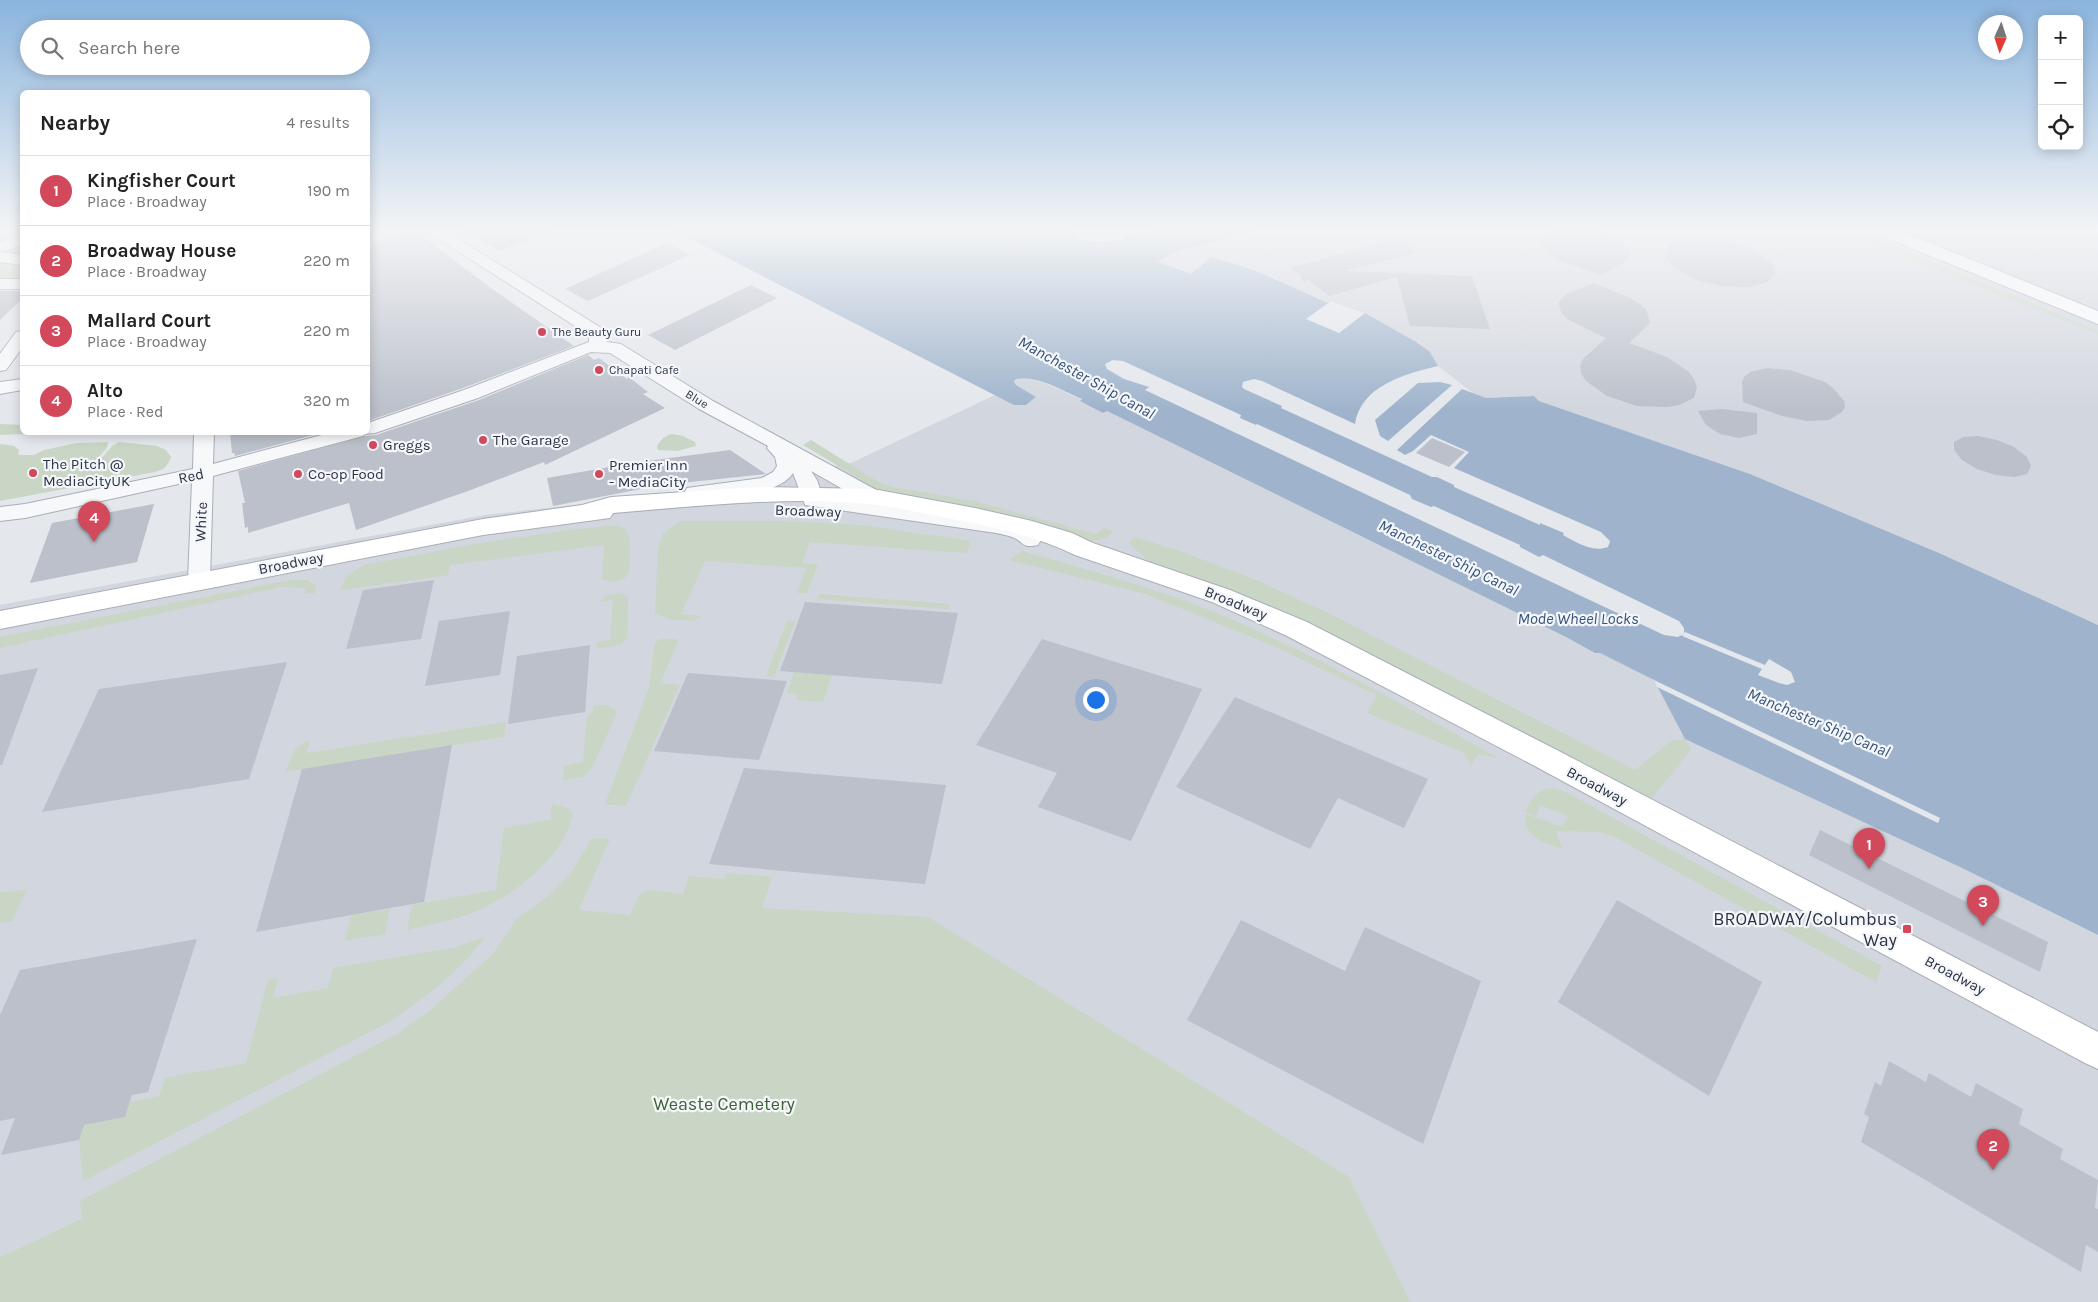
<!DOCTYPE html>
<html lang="en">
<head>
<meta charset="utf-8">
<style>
  body { margin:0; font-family:Karla,sans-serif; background:#f6f6f6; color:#222 }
  .controls { position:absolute; right:15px; top:15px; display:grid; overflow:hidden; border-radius:8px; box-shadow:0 2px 12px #0003 }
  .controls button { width:45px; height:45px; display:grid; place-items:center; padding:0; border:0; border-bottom:1px solid #e0e0e0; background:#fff; color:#222; font:25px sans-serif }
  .compass { position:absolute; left:1978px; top:15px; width:45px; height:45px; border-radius:50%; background:#fff; box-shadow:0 2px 12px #0003; rotate:183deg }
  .you { position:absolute; left:1095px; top:699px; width:18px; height:18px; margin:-12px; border:4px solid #fff; border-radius:50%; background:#1a73e8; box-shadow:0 0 0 8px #1a73e833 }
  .badge { display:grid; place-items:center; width:32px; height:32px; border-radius:50%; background:#d1495b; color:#fff; font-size:16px; font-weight:700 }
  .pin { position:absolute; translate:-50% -41px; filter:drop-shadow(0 1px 2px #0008) }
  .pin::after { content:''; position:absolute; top:26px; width:18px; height:15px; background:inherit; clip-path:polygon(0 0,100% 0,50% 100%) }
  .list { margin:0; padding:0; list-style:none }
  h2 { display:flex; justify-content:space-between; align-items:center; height:65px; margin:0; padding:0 20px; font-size:21px }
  h2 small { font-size:16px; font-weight:400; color:#767676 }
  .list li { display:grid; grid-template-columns:32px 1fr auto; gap:15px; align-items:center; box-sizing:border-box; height:70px; padding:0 20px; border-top:1px solid #e0e0e0 }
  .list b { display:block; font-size:19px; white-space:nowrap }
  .list p { margin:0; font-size:16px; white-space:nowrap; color:#767676 }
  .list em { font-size:16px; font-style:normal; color:#767676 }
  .icon { flex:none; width:28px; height:28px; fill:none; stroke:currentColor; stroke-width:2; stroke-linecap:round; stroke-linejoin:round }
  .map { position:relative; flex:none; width:2098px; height:1302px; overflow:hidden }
  .search { position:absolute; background:#fff; box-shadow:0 2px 12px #0003; left:20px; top:20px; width:350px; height:55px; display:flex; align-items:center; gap:12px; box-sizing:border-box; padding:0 18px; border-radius:28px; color:#767676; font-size:19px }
  .panel { position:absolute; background:#fff; box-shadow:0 2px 12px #0003; left:20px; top:90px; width:350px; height:345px; border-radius:8px }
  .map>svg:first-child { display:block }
  .built { fill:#d2d6de }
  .green { fill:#c9d6c5 }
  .water { fill:#9fb4cc; fill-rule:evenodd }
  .pier { fill:#e4e7ec }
  .building { fill:#bbc0ca }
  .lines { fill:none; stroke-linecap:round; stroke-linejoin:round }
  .street-casing { stroke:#a9aeb7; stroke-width:2 }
  .secondary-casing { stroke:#a9aeb7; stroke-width:2 }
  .street { fill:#f7f8fa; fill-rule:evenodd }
  .secondary { fill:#fff; fill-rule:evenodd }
  .tram { stroke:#7d8696; stroke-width:1 }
  .poi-dot { fill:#d1495b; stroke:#f4f6f9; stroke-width:2 }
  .labels { text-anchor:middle; stroke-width:4.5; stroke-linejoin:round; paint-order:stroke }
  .far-poi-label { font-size:12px; fill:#2b3445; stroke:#f4f6f9; text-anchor:start }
  .far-street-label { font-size:12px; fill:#2b3445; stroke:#f4f6f9 }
  .poi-label { font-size:15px; fill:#2b3445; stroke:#f4f6f9; text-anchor:start }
  .street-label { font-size:15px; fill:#2b3445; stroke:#f4f6f9 }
  .water-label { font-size:16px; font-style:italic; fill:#34527a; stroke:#f4f6f9 }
  .near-poi-label { font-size:18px; fill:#2b3445; stroke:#f4f6f9; text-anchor:end }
  .near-park-label { font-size:18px; fill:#3f6138; stroke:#f4f6f9 }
</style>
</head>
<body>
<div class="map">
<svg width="2098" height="1302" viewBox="0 0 2098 1302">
  <rect width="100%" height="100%" fill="#e4e7ec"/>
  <g class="built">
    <path d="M1264 228H2098V625L1939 553 1750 474 1539 401 1534 396 1486 398 1473 393 1438 366 1429 352 1365 313 1328 303 1256 271 1241 268 1191 274 1158 262 1172 253Z"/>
    <path d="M1020 378H1029L1049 385 1082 400 1103 413 1107 411 1567 637 1595 653H1600L1645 675 1960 867 2098 935V1302H1411L1349 1177 83 1218 0 1257V605L485 515 678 493 851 463 995 395 1014 405H1026L1036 397 1016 385 1014 382Z"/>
  </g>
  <g class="green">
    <path d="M1833 228H1850L2098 331V334Z"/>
    <path d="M22 231V279L0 280V233Z"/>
    <path d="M0 424 22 425V432L46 433 0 435Z"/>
    <path d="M672 434 683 436 695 442 696 446 677 451 658 450 657 446C660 441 665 435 672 434Z"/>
    <path d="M811 440 880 483 893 487 974 501 1096 534 1104 528 1114 531 1106 538 1093 541 1012 518 876 492 855 483 860 479 803 445Z"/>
    <path d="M108 442 107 448 92 464 96 465 112 446 119 442 157 446 166 450 171 457C167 467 165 469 155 472L0 501V444L14 446 19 450 18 455H34L44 450 77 443Z"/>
    <path d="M679 521H782L861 525 971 541 967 553 810 542 802 563 818 564 807 593H797L806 568 705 561 681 614 700 616 693 621 670 619 655 614 658 551 662 535Z"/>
    <path d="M606 526C611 526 617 525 622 527 634 532 629 561 629 573 623 583 612 583 602 579L604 545 450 565 448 575 341 590 345 577 364 565 481 543 554 532Z"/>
    <path d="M1134 537 1180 551 1256 580 1328 613 1635 770 1671 741 1685 739 1691 749 1651 800 1305 623 1222 587 1147 560 1129 543Z"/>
    <path d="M1022 551C1085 569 1148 586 1209 610 1310 651 1404 706 1499 758L1478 754 1471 765 1463 752 1367 713 1377 695 1271 645 1146 594 1009 560Z"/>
    <path d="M290 580H308L316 586 315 593 305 594V588L282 587 0 648V637Z"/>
    <path d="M622 593 628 597 627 638 620 645 597 649V642L610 640 613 600 600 602 605 596Z"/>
    <path d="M819 594 950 604 949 609 817 599Z"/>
    <path d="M787 621H795L774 677 766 676Z"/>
    <path d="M660 639H677L678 642 660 683 680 685 626 806 605 804 649 688 655 643Z"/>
    <path d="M794 672 832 675 823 702 796 700 798 694 787 693Z"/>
    <path d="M606 705 615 709 616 715 592 768 584 777 563 780 564 766 583 762 587 717 593 711V706Z"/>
    <path d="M506 722 504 737 286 772C291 755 294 746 310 740L307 753Z"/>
    <path d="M1551 788 1566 792 1882 966 1876 982 1615 837 1599 832 1556 831 1562 848C1545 844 1522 836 1526 814L1562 827 1568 816 1540 805 1536 816 1526 812C1530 799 1537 790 1551 788Z"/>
    <path d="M552 804 568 808 573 813C565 856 518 892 481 909 458 920 432 924 407 930L412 905 496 890 504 828 550 820Z"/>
    <path d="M592 838 610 839 579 910 630 915 639 895 647 890 683 894 689 876 724 879 727 873 772 877 762 908 928 917 1349 1177 1411 1302H0V1257L83 1218 80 1201 397 1034 429 1011 493 954 517 918 546 898 571 873Z"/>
    <path d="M27 889 12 921 0 923V893Z"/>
    <path d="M390 909 385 934 345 941 351 915Z"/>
    <path d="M485 937C460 972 423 999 387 1023L83 1181 79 1140 84 1125 125 1117 130 1102 159 1096 165 1078 246 1063 268 980 278 978 273 998 328 988 333 968 456 947Z"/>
  </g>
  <g class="water">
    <path d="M669 228H1078L1075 231 1077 237C1092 245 1109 241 1125 239V236L1144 231 1148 233 1160 228H1264L1172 253 1158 262 1191 274 1211 257 1256 271 1328 303 1331 301 1365 313 1416 342 1430 352 1438 366C1407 373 1360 386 1355 424L1262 381 1254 379 1243 382 1242 387 1244 389 1282 406 1281 408 1432 477H1437L1454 485V487L1540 525V523L1564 533 1563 535C1576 542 1592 553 1608 547L1610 541 1601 532 1454 468 1469 452 1431 435 1413 451 1405 455 1397 450 1462 389 1486 398 1534 396 1539 401 1750 474 1939 553 2098 625V935L1960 867 1685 739 1654 680 1600 653H1595L1566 637 1107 411 1103 413 1080 401 1082 399C1065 392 1032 372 1015 380L1014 382 1016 385 1036 397 1026 405H1014ZM1113 360 1123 361 1241 415 1240 418 1256 425 1257 424 1410 495 1412 499 1431 507 1434 506 1520 545V547L1539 557 1543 555 1679 621 1684 628V634L1678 637 1664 635 1145 390 1149 387 1124 379 1107 369 1105 364Z"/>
    <path d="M1440 382 1452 385 1388 441 1380 436 1375 420 1418 383Z"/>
  </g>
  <g class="pier">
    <path d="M1331 301 1365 313 1339 333 1306 319Z"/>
    <path d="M1685 632 1765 665 1769 659 1791 672 1795 682 1787 685 1779 683 1758 675 1762 669 1682 636Z"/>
    <path d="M1654 680 1940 818 1938 823 1657 687Z"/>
  </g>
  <g class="building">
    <path d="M458 228H556V229L500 251Z"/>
    <path d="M1580 228 1601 232 1619 240 1628 249 1630 256 1625 262 1601 275 1561 261 1552 257 1542 247 1539 240 1551 231Z"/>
    <path d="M415 231 491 288 574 346 463 388 368 421V247Z"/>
    <path d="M1398 238 1419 252 1344 271 1396 273 1397 277 1329 296 1308 280 1303 282 1301 276 1290 268Z"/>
    <path d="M1688 238H1710L1747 247 1757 252 1772 263 1775 274 1766 283 1747 287 1721 286 1696 280 1676 269 1665 258 1664 252 1671 243Z"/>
    <path d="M667 243 690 255 588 301 565 289Z"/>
    <path d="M1396 273 1472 276 1490 329 1410 326Z"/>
    <path d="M1594 283 1632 299 1646 309 1650 323 1629 343 1667 357 1688 371 1694 379 1697 387 1694 398 1679 405 1667 407 1637 406 1607 396 1586 381 1581 373 1580 366 1583 359 1606 338 1567 319 1562 313 1558 303 1566 294Z"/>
    <path d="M751 285 777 298 675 350 648 335Z"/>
    <path d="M0 291H22V299L0 320Z"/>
    <path d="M588 355 594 360 599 358 627 379 629 377 648 392 643 394 665 408 545 465 544 462 468 491 356 530 349 503 248 533V527L245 528 242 503H245L238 471 365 436 376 435 479 400Z"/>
    <path d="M1767 368 1790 370 1825 382 1833 388 1844 401 1845 407 1842 412 1829 420 1807 421 1782 416 1743 402 1742 382 1744 377 1750 372Z"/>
    <path d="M1721 409 1757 413V434L1739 438 1720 434 1706 425 1698 411Z"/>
    <path d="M230 432H324L235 456 234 453H232Z"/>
    <path d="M1978 436 1997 440 2014 447 2027 457 2031 466 2027 474 2014 477 1996 475 1977 469 1962 460 1954 450V442L1963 437Z"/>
    <path d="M1432 438 1465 452 1449 467 1416 453Z"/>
    <path d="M730 450 766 474 662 485 553 506 547 478 632 463Z"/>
    <path d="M154 504 137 562 30 583 52 523Z"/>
    <path d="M434 580 421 639 346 649 363 590Z"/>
    <path d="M805 602 958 613 942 684 780 671Z"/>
    <path d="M510 611 500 675 425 686 439 621Z"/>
    <path d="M1042 639 1202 689 1131 841 1038 807 1057 773 976 745Z"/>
    <path d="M590 645 585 712 508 724 517 656Z"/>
    <path d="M287 662 249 779 42 812 99 689Z"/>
    <path d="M38 668 2 765H0V675Z"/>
    <path d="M688 673 787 681 759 760 654 751Z"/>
    <path d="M1235 697 1428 779 1404 828 1338 798 1310 849 1176 787Z"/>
    <path d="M452 745 424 902 256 932 302 769Z"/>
    <path d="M744 768 946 785 925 884 709 864Z"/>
    <path d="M1820 830 2048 942 2040 972 1809 855Z"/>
    <path d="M1617 900 1762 982 1709 1096 1558 1002Z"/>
    <path d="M1241 920 1345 971 1365 927 1481 981 1423 1144 1187 1020Z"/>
    <path d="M197 939 148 1092 132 1095 125 1117 84 1125 79 1140 1 1155 15 1118 0 1121V1015L20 970Z"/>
    <path d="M1889 1061 1926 1082 1929 1073 1971 1097 1976 1083 2023 1109 2019 1124 2063 1149 2060 1159 2098 1180 2095 1208 2098 1209V1252L2086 1245 2081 1272 1861 1142 1869 1117 1864 1114 1875 1082 1881 1086Z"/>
  </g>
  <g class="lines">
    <g class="street-casing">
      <g id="street">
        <path d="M386 228H409L406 231 368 244V234Z"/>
        <path d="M423 228H441L603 329 607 342 621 344 713 401 880 492 883 497 879 502 996 519 1022 525 1030 527 1041 540 1038 545C1021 549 1024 541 1012 537 1007 535 1001 534 996 533L805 505 793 473C778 497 720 496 694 499L687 498 684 493 687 488 694 487 762 478 773 472 777 466 775 457 767 448 768 446 699 409 610 353 591 352 478 398 375 433 364 434 363 436 213 476 210 581 207 586 199 589 191 586 188 581 192 481 25 518 0 521V507L25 504 193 469 194 432H214L213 464 333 432H368V423L464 390 589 342V335L426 231ZM811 471 862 500 822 495 817 480Z"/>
        <path d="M22 235V245L0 252V242Z"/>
        <path d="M0 252 22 255V265L0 262Z"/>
        <rect x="0" y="279" width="22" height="10"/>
        <path d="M22 331V348L6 370 0 371V354L16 332Z"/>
        <path d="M22 379V390L0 394V382Z"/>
      </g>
    </g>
    <g class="secondary-casing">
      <g id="secondary">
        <path d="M1869 228H1893L2098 311V324L1872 232Z"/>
        <path d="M758 487 873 489 975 508 1032 521 1072 533 1093 543 1230 590 1307 622 1553 748 2098 1032V1069L2085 1063 1531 764 1287 636 1212 602 1075 555C1036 536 994 527 952 519 925 514 897 507 870 504 784 496 698 506 613 513L610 518 483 535 0 629V611L483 519 582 505 611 497Z"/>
      </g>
    </g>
    <use href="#street" class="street"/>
    <use href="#secondary" class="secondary"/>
    <path class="tram" d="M0 229 6 228"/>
  </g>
  <linearGradient id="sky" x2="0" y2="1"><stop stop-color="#8bb4dd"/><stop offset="0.56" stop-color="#f3f4f6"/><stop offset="1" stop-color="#f3f4f6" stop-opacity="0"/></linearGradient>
  <rect width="2098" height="410" fill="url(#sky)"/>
  <g class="poi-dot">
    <circle cx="542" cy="332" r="5"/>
    <circle cx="599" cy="370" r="5"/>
    <circle cx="483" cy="440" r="5"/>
    <circle cx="373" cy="445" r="5"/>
    <circle cx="33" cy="473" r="5"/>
    <circle cx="298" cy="474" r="5"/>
    <circle cx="599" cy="474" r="5"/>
    <rect x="1902" y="924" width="10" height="10" rx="2.5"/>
  </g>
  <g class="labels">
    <g class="far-poi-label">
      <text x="552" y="336">The Beauty Guru</text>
      <text x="609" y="374">Chapati Cafe</text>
    </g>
    <g class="far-street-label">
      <text transform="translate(697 399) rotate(32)" y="4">Blue</text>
    </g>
    <g class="poi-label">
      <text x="493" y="445">The Garage</text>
      <text x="383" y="450">Greggs</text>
      <text x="43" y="469">The Pitch @<tspan x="43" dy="17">MediaCityUK</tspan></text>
      <text x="609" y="470">Premier Inn<tspan x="609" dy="17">- MediaCity</tspan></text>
      <text x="308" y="479">Co-op Food</text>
    </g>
    <g class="street-label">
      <text transform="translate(191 476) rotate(-12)" y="5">Red</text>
      <text transform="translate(808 511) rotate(2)" y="5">Broadway</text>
      <text transform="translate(201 522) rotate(-87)" y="5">White</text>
      <text transform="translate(291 563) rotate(-11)" y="5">Broadway</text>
      <text transform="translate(1236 603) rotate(22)" y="5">Broadway</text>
      <text transform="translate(1597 786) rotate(28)" y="5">Broadway</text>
      <text transform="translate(1955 975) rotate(28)" y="5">Broadway</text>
    </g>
    <g class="water-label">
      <text transform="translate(1087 377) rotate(29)" y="6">Manchester Ship Canal</text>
      <text transform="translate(1449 557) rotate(26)" y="6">Manchester Ship Canal</text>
      <text x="1578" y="624">Mode Wheel Locks</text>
      <text transform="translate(1819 722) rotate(23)" y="6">Manchester Ship Canal</text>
    </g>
    <g class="near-poi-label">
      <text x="1897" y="925">BROADWAY/Columbus<tspan x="1897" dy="21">Way</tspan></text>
    </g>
    <g class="near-park-label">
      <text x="724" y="1110">Weaste Cemetery</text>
    </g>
  </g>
</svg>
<div class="controls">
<button>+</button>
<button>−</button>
<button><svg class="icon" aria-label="locate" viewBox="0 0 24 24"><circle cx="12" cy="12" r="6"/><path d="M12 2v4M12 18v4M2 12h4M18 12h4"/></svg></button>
</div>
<svg class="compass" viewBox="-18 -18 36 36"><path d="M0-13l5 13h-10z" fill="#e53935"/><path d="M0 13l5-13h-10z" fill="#767676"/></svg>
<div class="you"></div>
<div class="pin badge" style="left:1869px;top:869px">1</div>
<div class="pin badge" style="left:1993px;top:1170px">2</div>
<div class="pin badge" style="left:1983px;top:926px">3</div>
<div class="pin badge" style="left:94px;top:542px">4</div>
<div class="search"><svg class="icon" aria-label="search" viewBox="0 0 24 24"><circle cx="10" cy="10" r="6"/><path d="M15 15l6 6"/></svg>Search here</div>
<section class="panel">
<h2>Nearby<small>4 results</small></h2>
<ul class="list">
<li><span class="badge">1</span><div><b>Kingfisher Court</b><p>Place · Broadway</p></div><em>190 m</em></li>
<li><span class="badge">2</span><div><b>Broadway House</b><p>Place · Broadway</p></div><em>220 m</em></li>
<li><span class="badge">3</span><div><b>Mallard Court</b><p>Place · Broadway</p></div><em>220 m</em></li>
<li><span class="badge">4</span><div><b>Alto</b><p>Place · Red</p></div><em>320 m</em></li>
</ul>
</section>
</div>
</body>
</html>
